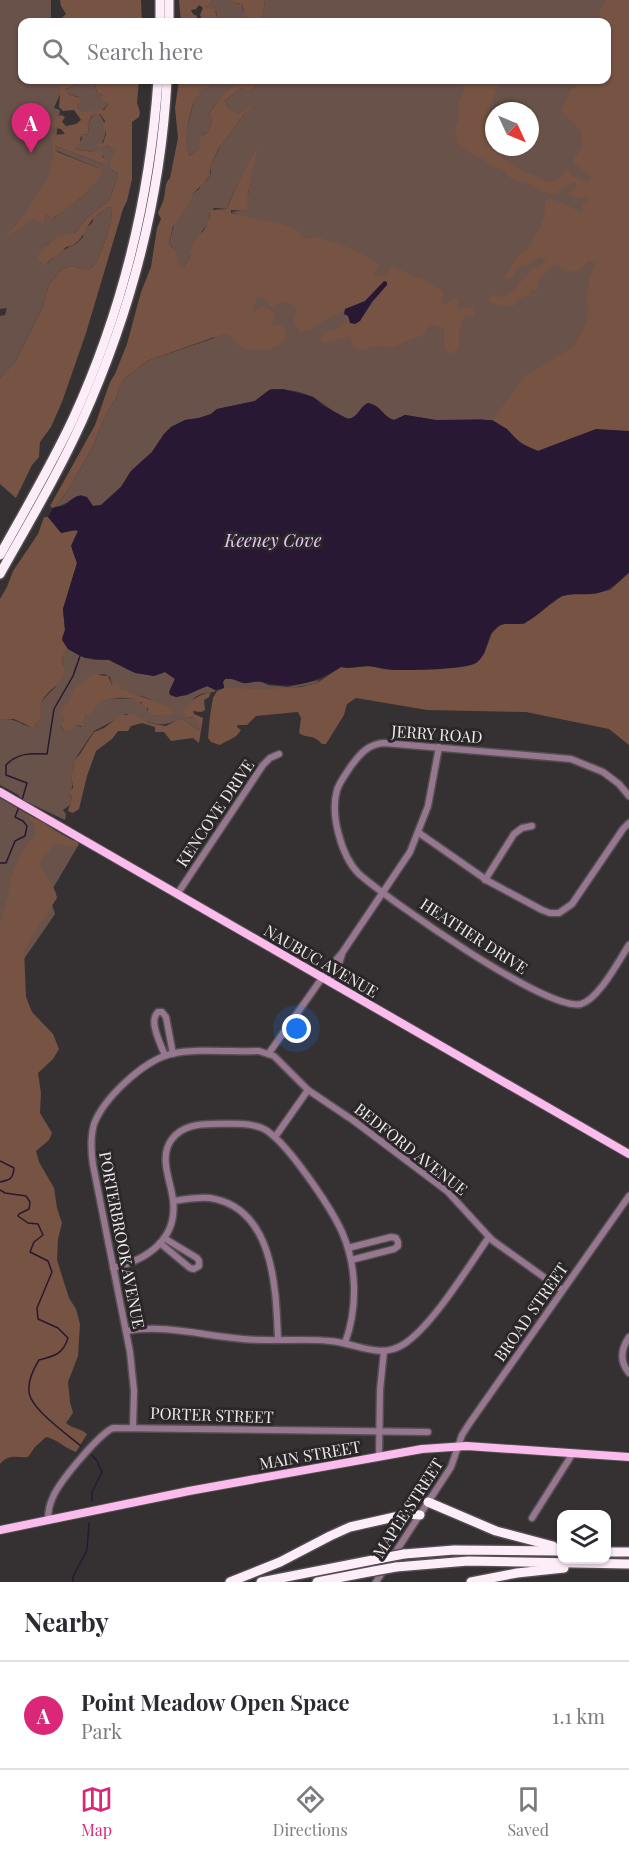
<!DOCTYPE html>
<html lang="en">
<head>
<meta charset="utf-8">
<style>
  body { margin:0; font-family:"Playfair Display",serif; background:#f7f7f7; color:#2b2b33 }
  .controls { position:absolute; right:18px; bottom:18px; display:grid; overflow:hidden; border-radius:12px; box-shadow:0 2px 4px #0004 }
  .controls button { width:54px; height:54px; display:grid; place-items:center; padding:0; border:0; border-bottom:2px solid #e1e1e2; background:#fff; color:#2b2b33; font:30px sans-serif }
  .compass { position:absolute; left:485px; top:102px; width:54px; height:54px; border-radius:50%; background:#fff; box-shadow:0 2px 4px #0004; rotate:134deg }
  .you { position:absolute; left:297px; top:1029px; width:21px; height:21px; margin:-15px; border:4px solid #fff; border-radius:50%; background:#1a73e8; box-shadow:0 0 0 9px #1a73e833 }
  .badge { display:grid; place-items:center; width:39px; height:39px; border-radius:50%; background:#db2777; color:#fff; font-size:20px; font-weight:700 }
  .pin { position:absolute; translate:-50% -50px; filter:drop-shadow(0 2px 3px #0008) }
  .pin::after { content:''; position:absolute; top:32px; width:21px; height:18px; background:inherit; clip-path:polygon(0 0,100% 0,50% 100%) }
  .list { margin:0; padding:0; list-style:none }
  h2 { display:flex; justify-content:space-between; align-items:center; height:78px; margin:0; padding:0 24px; font-size:26px }
  h2 small { font-size:20px; font-weight:400; color:#7c7c81 }
  .list li { display:grid; grid-template-columns:39px 1fr auto; gap:18px; align-items:center; box-sizing:border-box; height:108px; padding:0 24px; border-top:2px solid #e1e1e2 }
  .list b { display:block; font-size:22px; white-space:nowrap }
  .list p { margin:0; font-size:20px; white-space:nowrap; color:#7c7c81 }
  .list em { font-size:20px; font-style:normal; color:#7c7c81 }
  .icon { flex:none; width:33px; height:33px; fill:none; stroke:currentColor; stroke-width:2; stroke-linecap:round; stroke-linejoin:round }
  .map { position:relative; flex:none; width:629px; height:1582px; overflow:hidden }
  .search { position:absolute; background:#fff; box-shadow:0 2px 4px #0004; left:18px; right:18px; top:18px; height:66px; display:flex; align-items:center; gap:15px; box-sizing:border-box; padding:0 21px; border-radius:12px; color:#7c7c81; font-size:22px }
  .sheet { height:186px; background:#fff }
  nav { display:flex; justify-content:space-around; align-items:center; box-sizing:border-box; height:84px; border-top:2px solid #e1e1e2; background:#fff; font-size:16px; color:#7c7c81 }
  nav a { display:grid; justify-items:center; gap:3px }
  nav .on { color:#db2777 }
  .map>svg:first-child { display:block }
  .green { fill:#695249; fill-rule:evenodd }
  .forest { fill:#775344 }
  .water { fill:#291833 }
  .lines { fill:none; stroke-linecap:round; stroke-linejoin:round }
  .stream { stroke:#291833; stroke-width:1.5 }
  .minor-casing { stroke:#534f50; stroke-width:9 }
  .major-casing { stroke:#534f50; stroke-width:10 }
  .highway-casing { stroke:#534f50; stroke-width:12 }
  .minor { stroke:#97778f; stroke-width:6 }
  .major { stroke:#fbbbec; stroke-width:8 }
  .highway { stroke:#fdedf9; stroke-width:9 }
  .highway-bridge-casing { stroke:#534f50; stroke-width:12; stroke-linecap:butt }
  .highway-bridge { stroke:#fdedf9; stroke-width:9 }
  .labels { text-anchor:middle; stroke-width:6; stroke-linejoin:round; paint-order:stroke }
  .street-label { font-size:16px; fill:#eeebec; stroke:#2b2728 }
  .water-label { font-size:18px; font-style:italic; fill:#e6c4fc; stroke:#2b2728 }
</style>
</head>
<body>
<div class="map">
<svg width="629" height="1582" viewBox="0 0 629 1582">
  <rect width="100%" height="100%" fill="#353132"/>
  <g class="green">
    <path d="M0 0H51V20L59 22H22V80H62L61 92 54 108 60 110 55 146 106 165V159L95 150 92 152 75 149 82 139 81 135 89 134 88 124 92 116 83 112 77 106 79 97 70 95 65 89C77 89 92 66 97 93L101 94 104 102 108 104 99 114C107 123 107 134 102 143L110 147 111 150H116L110 169 118 174 110 199 87 218 74 234C63 234 53 237 45 247L47 264 56 254 77 243 83 237 84 230 92 223 94 217 109 207 112 208C113 219 100 264 90 269 84 272 78 267 72 265L61 270 49 284 42 308 15 362 0 378V316L5 315 7 308 0 309ZM55 150 98 168C96 191 72 205 54 218L47 215 44 221 46 196Z"/>
    <path d="M214 0H231L234 3 242 4 243 10 252 22H225L217 18 216 11 206 7Z"/>
    <path d="M265 0H629V431L574 436 481 419 436 420 405 415 394 420C384 417 381 407 371 404 364 408 359 415 353 418 344 422 321 401 313 397 301 391 284 389 271 389L255 401 217 409 211 414 199 418 185 420 171 427 164 434 152 452 131 471 121 487 101 505 93 506 89 501 81 495C70 498 69 504 55 507L69 489 92 448 108 410 117 397 119 388 124 379 147 361 214 338 244 217 231 212 246 210 253 157C247 171 228 197 228 209L214 208 209 214V223L202 231 201 237 195 243 191 254 184 267 180 268 177 265 176 251 169 244 174 224 193 194 199 189 202 183 208 179 211 174V165L221 145 244 114 251 108 239 114 227 106 225 101 242 87 251 91 261 80H606V22H258L262 19ZM494 111H530V147H494Z"/>
    <path d="M214 80H237L234 87 223 93 209 114 212 121 208 132 202 135 198 149 190 156C180 142 193 105 198 89 206 87 211 91 214 80Z"/>
    <path d="M68 649 80 656 95 660H109L131 671 154 676 165 672 175 679 170 690 176 697 208 686 216 690 214 692C195 693 189 699 189 718L192 717 199 721 200 731 181 718C158 731 148 721 126 714L94 731 73 762 74 768C68 776 76 786 69 794L72 798 70 805 63 810 66 814 65 820 27 802H25L17 794 0 785V720C19 716 22 729 35 726L42 716C36 701 48 696 56 686 59 680 62 673 64 667L62 657ZM104 674 110 677 112 685 119 686 120 688C142 700 149 692 165 714L153 716 147 710 148 707 134 699 105 698 98 703 91 714H86L81 727 76 725 64 731 61 727 98 675Z"/>
    <path d="M225 679H233L244 683 260 681 268 685 288 687 319 680 317 683C288 690 255 692 224 688L223 682Z"/>
    <path d="M0 798 79 844 49 895 55 914 24 959 0 1121Z"/>
  </g>
  <g class="forest">
    <path d="M60 0H141L142 22H57L66 14 61 6Z"/>
    <path d="M179 0H214L206 7 215 9 217 18 225 22H203L200 15 203 8 199 5 196 9 191 10 193 14 197 16 196 22H181Z"/>
    <path d="M231 0H265L262 20 252 22 245 15 242 4 234 3Z"/>
    <path d="M605 0H629V431L596 429 538 451C519 446 509 429 492 420L526 375 573 347 583 330 587 319 588 311 586 300 589 281 595 263 588 261 580 270 568 272 558 266 553 265 539 279 537 290H530V295L517 299 514 306C506 306 496 307 489 300L490 297 492 295 503 297 516 288 530 270 547 261 540 257 531 264 519 267 511 278 507 279 504 276 518 256 526 251 532 242 544 219 545 201 549 198 561 202 582 213 583 211 582 204 587 201 588 197 575 198 567 194 577 187V185L575 182 560 189 557 194 541 192 527 183 517 181 508 176 504 170 493 167 484 160 461 148 457 142 455 127 459 118 458 103 464 91 462 86 467 80H500C495 96 485 116 488 134 492 157 517 168 535 176 541 178 545 184 552 182 560 181 565 172 569 166V172C575 178 583 182 591 180V177L572 162 581 148 582 132 561 112 570 92 580 80H606V18L600 17 599 13Z"/>
    <path d="M61 80H139L137 103 140 112 139 117 132 122V179L127 201 123 209 86 333 62 402 51 427 40 442 39 457 32 465 16 498 0 484V378L15 362 42 308 49 284 61 270 72 265C77 267 84 271 90 269 100 264 113 219 112 208L109 207C105 211 102 211 97 215 85 224 84 245 66 247 61 254 52 256 46 265H43L38 258 39 253C52 240 55 234 74 234L87 218 110 199 118 174 109 168 111 158 116 150H111L110 147 106 145 100 149 98 145 100 142 103 143 106 134 103 126 105 121 100 114 95 115 94 112 100 109 104 110 108 104 103 102 101 94 97 93C93 66 76 89 65 89L70 95 81 98 77 106 83 112 91 110 93 112 88 124 89 134 81 135 80 143 75 149 92 152 95 150 103 152 102 157 107 159V163L106 165 55 146V150L60 153 98 168 102 171 101 175C89 192 71 208 53 218L47 215 44 221 41 223 33 219 28 220 22 228 5 237 23 217 47 179 54 154 51 135 65 134 61 129 49 127 48 123 61 115 65 117 62 122 66 126 76 124 81 120 74 110 63 111 59 107Z"/>
    <path d="M179 80H214C211 91 206 87 198 90L199 93C190 103 182 146 190 156L198 149 201 136 208 132 212 121 209 114 223 93 233 87 237 80H261L251 91 241 88 225 101 227 106 239 114 248 107 252 108 244 114 219 148 211 165 210 176 193 194 189 204 173 226 169 244 176 251 179 267H184L191 254 189 251 193 248 192 244C197 239 208 226 209 220 210 217 209 213 210 210L228 209C228 199 251 161 257 148 255 168 246 188 248 209L244 211 231 210V213L281 224 298 231 304 239 317 237 350 248 373 260 379 266 374 273 376 276 386 275 393 267 411 274V277L421 278 444 292 441 303 446 304 456 297 459 308 461 309 473 307 474 315 471 317 466 315C458 322 460 337 458 347L452 354 448 353 444 347V328L433 324 426 329 425 334 389 348C383 345 370 346 364 350L352 346 351 336 325 343 321 341V337L326 331H333L344 323 346 315 351 321H360L387 283 362 302 317 324 311 330 300 332C294 325 292 320 297 311L295 306 282 301 273 308 263 298 257 296 252 312H255L264 306 275 313 271 327 281 324 285 325C285 329 286 335 284 339 278 352 250 353 240 346 234 342 233 336 226 333L147 361 124 379 119 388 117 397 108 410 92 448 69 489 55 507 53 508 50 506 95 425 110 382 115 374 127 344 141 292 151 267 157 228 161 219 158 213C160 208 163 203 164 198 166 189 164 184 170 178L178 138 175 108Z"/>
    <path d="M44 517H48L62 533 72 530 78 531 73 542 72 549 77 563 63 609 65 630 62 638 68 649 62 657C62 662 65 666 64 671 61 691 35 691 42 717L33 728 14 719 0 720V599L7 587 13 571 38 534Z"/>
    <path d="M629 573V745L609 729 526 712 427 710 356 698 347 704 344 715 326 744H322C312 733 307 739 299 733L301 718 298 712 256 716 247 725H238L237 727 241 730C236 739 227 740 220 745L211 742 208 738 210 716 213 698 217 691 224 688 264 689 301 687 317 683 341 667 348 668 370 666 413 670 470 665 479 660 484 654 492 633 499 626 504 624H524L562 596 574 594H592L610 590Z"/>
    <path d="M96 672 98 675 108 676 112 685 119 684 120 688C137 696 156 701 173 709L174 714 153 716 148 712V707H144L141 702H137L134 699C117 697 99 695 92 714H86L82 726 76 725 71 730 64 731 61 726 65 717 60 712 70 699 74 688Z"/>
    <path d="M211 692 209 697 204 700 205 710 201 712 193 711 194 714 203 718 199 743 193 738 171 741 164 732H155V727L142 723 131 726 128 731H118L112 739 96 751 87 776 79 809 73 813 68 811 72 798 69 793 73 788 71 774 74 768 73 761 80 754 94 732 104 728 121 715H135L149 723 166 726 181 718 200 731 198 721 192 717 188 718 182 712C190 701 197 695 211 692Z"/>
    <path d="M26 814 45 823 60 835 78 842V846C70 849 63 842 55 844L40 862C42 875 55 883 57 898L24 949 26 997 32 1012 53 1034 59 1049 53 1059 38 1073 41 1093 40 1113 52 1133 49 1140 36 1151 39 1162 54 1188 57 1208 62 1223 58 1239 57 1260 69 1298 76 1309 80 1324 78 1356 68 1382 70 1402 73 1413 66 1423C73 1429 80 1428 87 1434L76 1452C64 1448 57 1439 46 1437L35 1447 28 1457C18 1458 9 1453 0 1464V922L7 900 11 877 24 849 36 834 35 826Z"/>
  </g>
  <g class="water">
    <path d="M384 281 387 282V285L372 302 360 321 355 324 350 323 348 316 344 314 345 309 365 301Z"/>
    <path d="M283 389 313 397 322 405 348 419C359 417 359 407 368 403 381 405 383 417 394 420L405 415 436 420H492L507 429 520 443 538 451 596 429 629 431V572C617 583 608 593 591 594 581 595 572 593 563 596 549 601 540 616 526 622 517 627 505 620 496 628 485 636 489 654 476 663 465 670 410 670 395 670 386 670 377 667 368 666 358 666 350 669 341 667 314 683 293 690 262 682 255 680 250 684 243 683 236 681 233 678 225 679L223 682 224 688 215 690 207 686 187 695 176 697 170 695 169 692 175 679 165 672 154 676 135 673 109 660 85 658 68 649 62 640 65 630 63 609 77 563 71 546 78 531 76 530 61 533 48 517 53 508C57 507 65 506 68 503 75 497 77 494 87 497L93 506 101 505 121 487 131 471 152 452 164 434 171 427 185 420 199 418 211 414 217 409 255 401 269 390Z"/>
  </g>
  <g class="lines">
    <g class="stream">
      <path d="M22 800 27 783 6 775V765C17 753 31 753 47 754L54 709 73 676 80 656"/>
      <path d="M0 863H6L15 841 25 836 27 826 23 821 15 817 19 807"/>
      <path d="M0 1161 14 1168C13 1179 10 1180 0 1182"/>
      <path d="M0 1190 5 1193 26 1196 30 1202 29 1209 19 1214 18 1216 28 1223 38 1224 43 1235 34 1242 30 1252 48 1261 52 1272 37 1308 38 1319 58 1328 68 1338C63 1354 55 1356 39 1360 34 1368 28 1381 29 1391 29 1408 68 1435 81 1446"/>
      <path d="M92 1455 97 1461 102 1472 92 1492V1501"/>
      <path d="M73 1582V1577L87 1550 89 1523"/>
    </g>
    <g class="minor-casing">
      <g id="minor">
        <path d="M629 796 619 784 603 772 571 759 384 743C368 744 360 754 351 766 346 774 340 781 337 790 330 814 341 856 359 874 389 900 547 1012 581 1004 599 999 619 960 629 945"/>
        <path d="M419 833 488 881 542 910 550 913H559L572 904 623 829 629 823"/>
        <path d="M485 880 514 834 522 828 532 826"/>
        <path d="M178 893 263 765 270 758 279 754"/>
        <path d="M329 981 338 967 342 954"/>
        <path d="M269 1053 327 971 342 953 410 852 428 806 439 747"/>
        <path d="M165 1056C161 1044 148 1021 158 1012H162L166 1017 173 1054"/>
        <path d="M275 1137 308 1090"/>
        <path d="M174 1201C186 1199 198 1197 210 1198 275 1208 276 1291 278 1340"/>
        <path d="M160 1243 190 1268 194 1269 199 1266V1261L197 1258 164 1238"/>
        <path d="M348 1248 391 1237 396 1238 398 1242V1246L394 1249 351 1260"/>
        <path d="M113 1268C146 1260 178 1240 173 1200 171 1181 158 1157 172 1139 182 1126 198 1124 213 1124 229 1124 247 1122 262 1128 285 1138 331 1208 342 1232 357 1266 358 1307 345 1343"/>
        <path d="M126 1331C165 1324 204 1336 243 1339 272 1342 301 1338 330 1341 356 1343 380 1360 404 1344 433 1325 468 1267 489 1237"/>
        <path d="M629 1337C621 1349 619 1361 629 1373"/>
        <path d="M133 1427 134 1391 130 1352 93 1165C91 1151 90 1138 94 1124 104 1098 143 1061 171 1054 195 1048 233 1052 259 1051L274 1056 308 1090 354 1121 447 1191 492 1240 562 1290"/>
        <path d="M379 1456 380 1390 384 1351"/>
        <path d="M532 1518 573 1453"/>
        <path d="M48 1520C48 1512 49 1505 53 1497 59 1482 99 1434 113 1428L428 1432"/>
        <path d="M376 1582 451 1467 462 1435 469 1424 629 1196"/>
      </g>
    </g>
    <g class="major-casing">
      <g id="major">
        <path d="M0 792 629 1154"/>
        <path d="M0 1530 189 1491 422 1449 467 1446 629 1457"/>
      </g>
    </g>
    <g class="highway-casing">
      <g id="highway">
        <path d="M160 0V22"/>
        <path d="M169 0V22"/>
        <path d="M0 555C25 510 51 466 73 419 122 312 150 197 158 80"/>
        <path d="M0 574C28 524 58 474 82 421 130 314 161 197 167 80"/>
        <path d="M428 1502 496 1531 553 1546"/>
        <path d="M606 1552H629"/>
        <path d="M404 1554 454 1550 562 1551"/>
        <path d="M396 1567 468 1561 629 1564"/>
        <path d="M230 1582 280 1562 330 1536 350 1527 408 1514 420 1515"/>
        <path d="M261 1582 383 1558"/>
        <path d="M317 1582 374 1571"/>
        <path d="M471 1582 517 1573 564 1568"/>
      </g>
    </g>
    <use href="#minor" class="minor"/>
    <use href="#major" class="major"/>
    <use href="#highway" class="highway"/>
    <g class="highway-bridge-casing">
      <g id="highway-bridge">
        <path d="M383 1558 404 1554"/>
        <path d="M374 1571 396 1567"/>
      </g>
    </g>
    <use href="#highway-bridge" class="highway-bridge"/>
  </g>
  <g class="labels">
    <g class="street-label">
      <text transform="translate(437 734) rotate(4)" y="6">JERRY ROAD</text>
      <text transform="translate(215 813) rotate(-56)" y="6">KENCOVE DRIVE</text>
      <text transform="translate(474 936) rotate(33)" y="6">HEATHER DRIVE</text>
      <text transform="translate(321 961) rotate(30)" y="6">NAUBUC AVENUE</text>
      <text transform="translate(411 1149) rotate(38)" y="6">BEDFORD AVENUE</text>
      <text transform="translate(122 1240) rotate(79)" y="6">PORTERBROOK AVENUE</text>
      <text transform="translate(531 1312) rotate(-55)" y="6">BROAD STREET</text>
      <text transform="translate(212 1415) rotate(2)" y="6">PORTER STREET</text>
      <text transform="translate(310 1455) rotate(-10)" y="6">MAIN STREET</text>
      <text transform="translate(408 1508) rotate(-57)" y="6">MAPLE STREET</text>
    </g>
    <g class="water-label">
      <text x="273" y="547">Keeney Cove</text>
    </g>
  </g>
</svg>
<div class="controls">
<button><svg class="icon" aria-label="layers" viewBox="0 0 24 24"><path d="M12 4l9 5-9 5-9-5zM3 14l9 5 9-5"/></svg></button>
</div>
<svg class="compass" viewBox="-18 -18 36 36"><path d="M0-13l5 13h-10z" fill="#e53935"/><path d="M0 13l5-13h-10z" fill="#7c7c81"/></svg>
<div class="you"></div>
<div class="pin badge" style="left:31px;top:153px">A</div>
<div class="search"><svg class="icon" aria-label="search" viewBox="0 0 24 24"><circle cx="10" cy="10" r="6"/><path d="M15 15l6 6"/></svg>Search here</div>
</div>
<section class="sheet">
<h2>Nearby<small></small></h2>
<ul class="list">
<li><span class="badge">A</span><div><b>Point Meadow Open Space</b><p>Park</p></div><em>1.1 km</em></li>
</ul>
</section>
<nav>
<a class="on"><svg class="icon" aria-label="map" viewBox="0 0 24 24"><path d="M3 6l6-2 6 2 6-2v14l-6 2-6-2-6 2zM9 4v14M15 6v14"/></svg>Map</a>
<a><svg class="icon" aria-label="directions" viewBox="0 0 24 24"><path d="M12 3l9 9-9 9-9-9zM9 14v-3h6M13 9l2 2-2 2"/></svg>Directions</a>
<a><svg class="icon" aria-label="saved" viewBox="0 0 24 24"><path d="M7 4h10v16l-5-4-5 4z"/></svg>Saved</a>
</nav>
</body>
</html>
